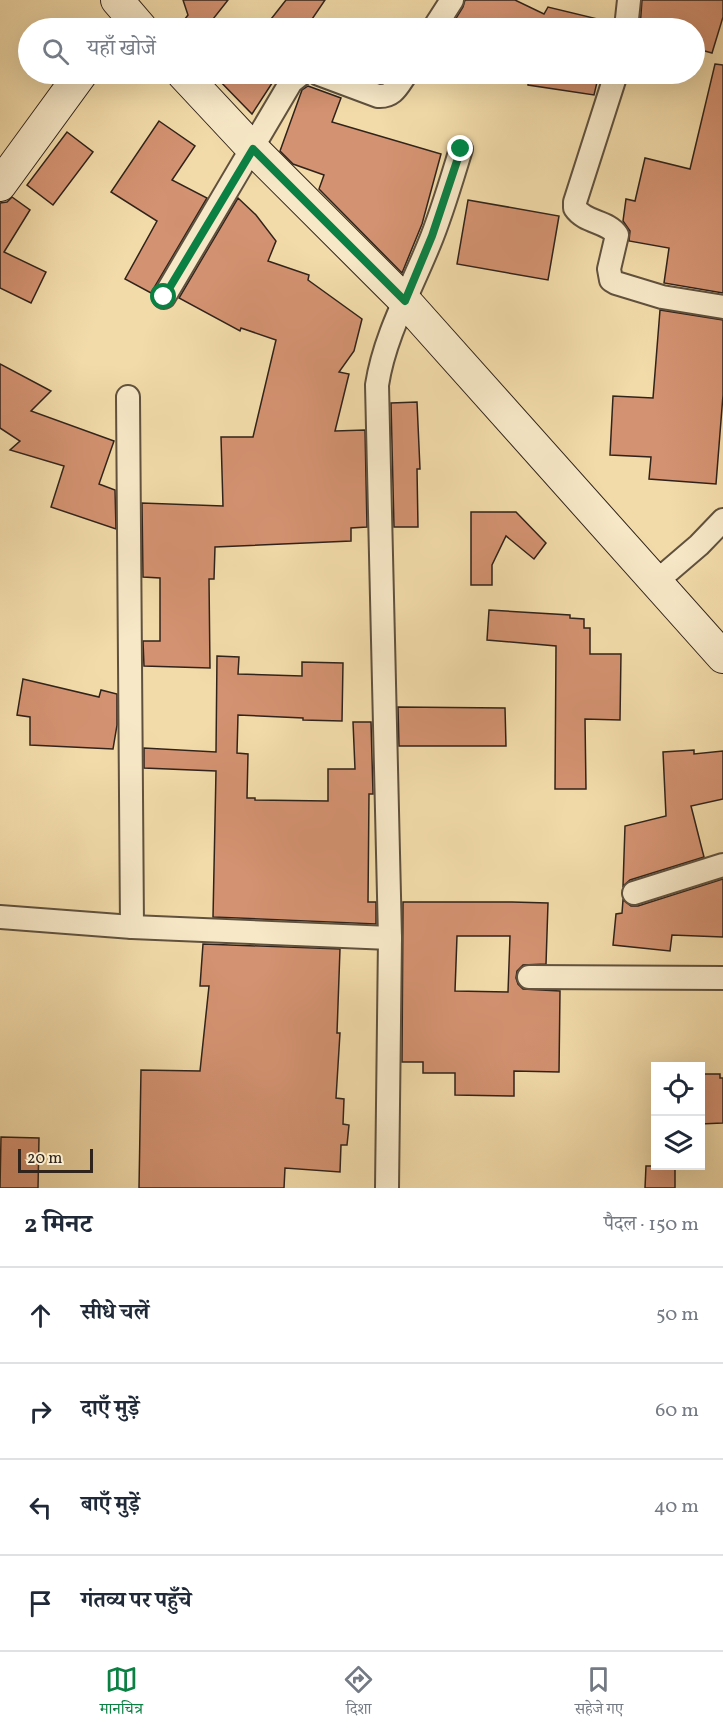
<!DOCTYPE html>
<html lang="hi">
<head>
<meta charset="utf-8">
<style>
  body { margin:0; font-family:Vollkorn,"Noto Serif Devanagari",serif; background:#f6f6f7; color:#1f2937 }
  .controls { position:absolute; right:18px; bottom:18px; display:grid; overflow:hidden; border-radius:0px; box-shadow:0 6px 24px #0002 }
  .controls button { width:54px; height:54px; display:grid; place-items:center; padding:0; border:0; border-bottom:2px solid #e0e1e3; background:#fff; color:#1f2937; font:30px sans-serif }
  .scale { position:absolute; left:18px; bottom:15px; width:75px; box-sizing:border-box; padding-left:6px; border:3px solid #30231b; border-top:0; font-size:16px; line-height:21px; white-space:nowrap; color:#30231b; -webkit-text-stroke:4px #f7e8c7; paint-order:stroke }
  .stop { position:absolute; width:18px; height:18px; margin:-14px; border:4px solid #0b8043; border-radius:50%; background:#fff }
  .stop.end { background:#0b8043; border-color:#fff; box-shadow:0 2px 6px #0008 }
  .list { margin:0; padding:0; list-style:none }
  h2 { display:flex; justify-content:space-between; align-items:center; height:78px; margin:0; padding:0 24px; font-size:26px }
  h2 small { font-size:20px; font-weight:400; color:#747a83 }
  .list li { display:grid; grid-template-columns:39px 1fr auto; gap:18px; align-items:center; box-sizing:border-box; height:96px; padding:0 24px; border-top:2px solid #e0e1e3 }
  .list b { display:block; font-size:22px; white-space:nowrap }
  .list em { font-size:20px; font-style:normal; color:#747a83 }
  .icon { flex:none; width:33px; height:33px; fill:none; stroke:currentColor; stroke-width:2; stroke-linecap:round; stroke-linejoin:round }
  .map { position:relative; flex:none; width:723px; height:1188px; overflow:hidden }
  .search { position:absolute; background:#fff; box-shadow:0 6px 24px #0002; left:18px; right:18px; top:18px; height:66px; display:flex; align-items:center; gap:15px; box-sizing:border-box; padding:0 21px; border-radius:33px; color:#747a83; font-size:22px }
  .sheet { height:462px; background:#fff }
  nav { display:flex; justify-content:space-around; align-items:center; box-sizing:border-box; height:84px; border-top:2px solid #e0e1e3; background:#fff; font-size:16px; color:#747a83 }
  nav a { display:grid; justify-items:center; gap:3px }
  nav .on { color:#0b8043 }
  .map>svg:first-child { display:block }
  .building { fill:#d39271; stroke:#30231b; stroke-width:1.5; fill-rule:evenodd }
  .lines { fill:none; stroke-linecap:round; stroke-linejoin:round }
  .street-casing { stroke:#60513e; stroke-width:26 }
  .secondary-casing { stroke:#30231b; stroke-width:34 }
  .street { stroke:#f7e8c7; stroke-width:22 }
  .secondary { stroke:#f7e8c7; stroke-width:32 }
  .route { stroke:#0b8043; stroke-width:8 }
</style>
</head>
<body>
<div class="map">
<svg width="723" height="1188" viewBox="0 0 723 1188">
  <rect width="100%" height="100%" fill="#f2dba9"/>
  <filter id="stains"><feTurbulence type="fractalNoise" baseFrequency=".00333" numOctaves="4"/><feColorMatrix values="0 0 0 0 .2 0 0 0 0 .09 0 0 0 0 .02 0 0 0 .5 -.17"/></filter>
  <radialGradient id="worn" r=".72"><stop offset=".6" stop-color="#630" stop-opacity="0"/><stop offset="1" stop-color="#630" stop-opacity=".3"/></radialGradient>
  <g class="building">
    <path d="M183 0H228L206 28H178L188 15Z"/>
    <path d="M286 0H325L306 28H264Z"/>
    <path d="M465 0H515L544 14 548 7 606 21 605 28H450L463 7Z"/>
    <path d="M642 0H723V17L712 53 694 48V28H640Z"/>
    <path d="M715 64 723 65V293L664 283 669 248 629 241 630 231 623 221 626 199 635 201 645 158 690 169Z"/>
    <path d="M213 74H278L252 114Z"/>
    <path d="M528 74H599L594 95 528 85Z"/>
    <path d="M308 86 341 98 332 122 441 154 422 224 402 273 319 189 324 175 293 164 280 151 302 90Z"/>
    <path d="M159 121 195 146 172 180 207 198 151 293 125 279 157 221 111 192Z"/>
    <path d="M67 132 93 152 53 205 27 185Z"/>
    <path d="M12 197 30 210 4 252 46 272 31 303 0 288V203L7 202Z"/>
    <path d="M238 198 256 215 276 241 268 261 309 275 308 280 362 319 354 351 339 372 349 374 335 431 365 430 367 527 351 528V541L215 547 214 579H209L210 668 144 666 143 641H160V578L143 577 142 503 223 506 221 437H253L276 340 241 328 240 331 179 298Z"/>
    <path d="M468 200 559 216 548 280 457 264Z"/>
    <path d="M660 310 723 320V395L716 484 649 479 651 457 610 455 613 396 653 398Z"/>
    <path d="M0 364 51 391 31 411 114 441 99 484 115 490 116 529 51 507 64 466 10 450 20 441 0 428Z"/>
    <path d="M417 402 420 469H417L418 527H394L391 403Z"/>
    <path d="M471 512H516L546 543 534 559 506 536 492 565V585H471Z"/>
    <path d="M489 610 570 615V618L584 619V628H590V654H621L620 720 585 719 586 789H555L556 646 487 640Z"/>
    <path d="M217 656 239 657 238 674 302 676V662L343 663 342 721 303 720V718L238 715 237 753 248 754 247 798H255V800L328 801V769H355L353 722H371L373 794H369L368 902H376V924L213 917 216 771 144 768V748L216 752Z"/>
    <path d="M23 679 99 697 101 690 117 694V725L113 749 30 745V717L17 715Z"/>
    <path d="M398 707 505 708 506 746H399Z"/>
    <path d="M694 750V754L723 751V799L691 806 704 857 630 880 623 886 625 826 666 816 663 752Z"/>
    <path d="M723 879V937L672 935 670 951 613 945 616 914 622 913 623 900 631 906H638Z"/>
    <path d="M403 902H512L548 903 546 964 523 965 517 971 516 978 518 984 523 989 560 991 559 1072 514 1071V1096L455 1095V1073H423V1062H402ZM457 936H510L508 992 455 991Z"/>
    <path d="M203 944 340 949 337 1033H340L336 1098 344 1099 343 1124 349 1125 347 1145H341L340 1172 285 1168 284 1188H139L141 1070 200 1071 209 986H200Z"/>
    <path d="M700 1074H720V1078H723V1123L700 1124Z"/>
    <path d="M1 1137 39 1138 38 1188H0Z"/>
    <path d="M646 1166H675V1188H645Z"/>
  </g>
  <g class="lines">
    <g class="street-casing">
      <g id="street">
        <path d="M434 28 452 0"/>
        <path d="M626 28 629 0"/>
        <path d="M319 74 378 96C394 97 398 85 406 74"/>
        <path d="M616 74 575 202V208C585 223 608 221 617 235L609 269 611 280 616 283 662 297 723 307"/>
        <path d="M164 297 291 82 301 74"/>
        <path d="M128 397 132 927"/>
        <path d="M657 581 699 545 723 520"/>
        <path d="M634 893 723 865"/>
        <path d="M0 917 132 927 390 938"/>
        <path d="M529 977 723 978"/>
        <path d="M387 1188 390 938 377 385C385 333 413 286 432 237 443 209 452 179 461 149"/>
      </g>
    </g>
    <g class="secondary-casing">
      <g id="secondary">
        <path d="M117 0 141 28"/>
        <path d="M183 74 253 149 405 301 723 657"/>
        <path d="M0 185 81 74"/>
      </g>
    </g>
    <use href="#street" class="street"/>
    <use href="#secondary" class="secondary"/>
  </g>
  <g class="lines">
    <path class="route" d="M164 297 253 149 405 301 432 236 461 149"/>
  </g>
  <rect width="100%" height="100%" filter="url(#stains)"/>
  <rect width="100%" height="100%" fill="url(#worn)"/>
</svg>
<div class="controls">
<button><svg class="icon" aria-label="locate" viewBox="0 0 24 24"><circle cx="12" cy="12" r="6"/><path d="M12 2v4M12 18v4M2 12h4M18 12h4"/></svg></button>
<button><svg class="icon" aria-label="layers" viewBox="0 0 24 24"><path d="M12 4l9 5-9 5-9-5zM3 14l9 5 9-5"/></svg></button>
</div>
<div class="scale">20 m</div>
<div class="stop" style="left:164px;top:297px"></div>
<div class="stop end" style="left:461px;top:149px"></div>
<div class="search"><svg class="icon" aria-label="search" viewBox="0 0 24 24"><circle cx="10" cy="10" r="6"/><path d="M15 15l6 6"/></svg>यहाँ खोजें</div>
</div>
<section class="sheet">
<h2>2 मिनट<small>पैदल · 150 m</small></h2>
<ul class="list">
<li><svg class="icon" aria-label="ahead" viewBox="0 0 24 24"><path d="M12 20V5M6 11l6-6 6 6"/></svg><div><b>सीधे चलें</b></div><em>50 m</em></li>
<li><svg class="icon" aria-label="right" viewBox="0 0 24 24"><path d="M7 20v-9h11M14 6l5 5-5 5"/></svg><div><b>दाएँ मुड़ें</b></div><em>60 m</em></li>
<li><svg class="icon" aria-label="left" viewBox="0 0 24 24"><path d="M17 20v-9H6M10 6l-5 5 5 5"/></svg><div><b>बाएँ मुड़ें</b></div><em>40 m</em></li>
<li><svg class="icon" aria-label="arrive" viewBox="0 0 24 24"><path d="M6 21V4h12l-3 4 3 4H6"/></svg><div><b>गंतव्य पर पहुँचे</b></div></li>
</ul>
</section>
<nav>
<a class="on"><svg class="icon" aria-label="map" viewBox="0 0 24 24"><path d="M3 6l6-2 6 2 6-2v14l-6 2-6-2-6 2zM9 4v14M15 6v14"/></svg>मानचित्र</a>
<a><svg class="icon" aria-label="directions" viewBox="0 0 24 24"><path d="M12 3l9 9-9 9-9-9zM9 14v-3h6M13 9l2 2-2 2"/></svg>दिशा</a>
<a><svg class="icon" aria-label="saved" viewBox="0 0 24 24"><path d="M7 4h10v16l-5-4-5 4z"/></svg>सहेजे गए</a>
</nav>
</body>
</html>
